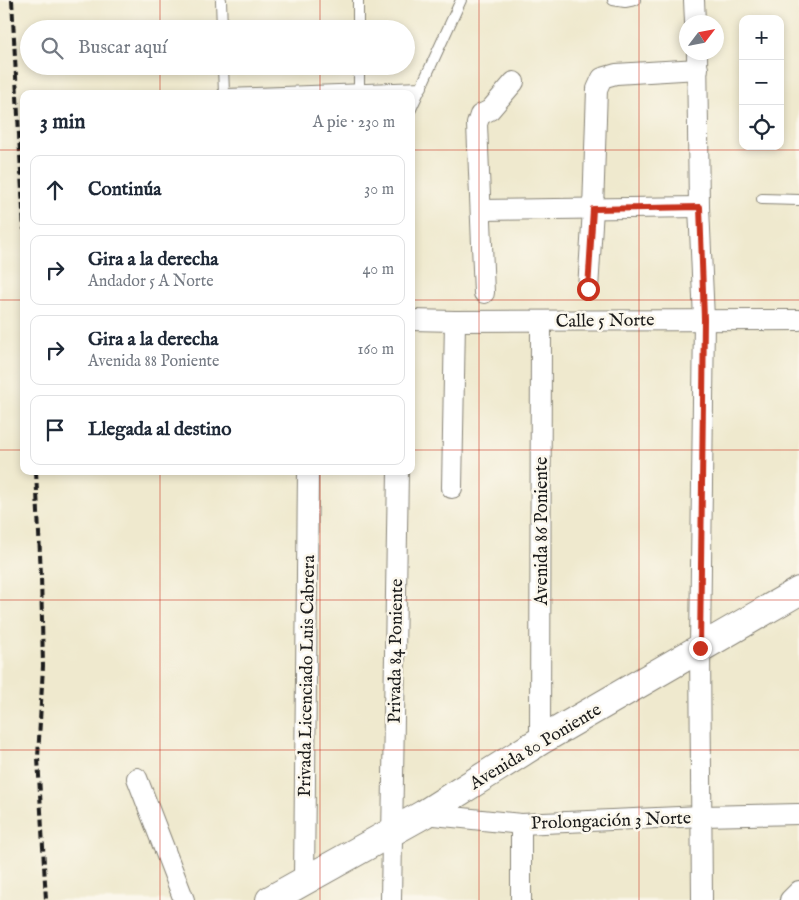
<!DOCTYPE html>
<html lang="es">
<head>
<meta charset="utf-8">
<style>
  body { margin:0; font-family:"IM FELL English",serif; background:#f6f6f7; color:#1f2937 }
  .controls { position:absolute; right:15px; top:15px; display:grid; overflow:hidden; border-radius:10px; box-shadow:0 2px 8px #0003 }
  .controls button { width:45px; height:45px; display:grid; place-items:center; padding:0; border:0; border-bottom:1px solid #e0e1e3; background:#fff; color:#1f2937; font:25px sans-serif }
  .compass { position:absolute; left:679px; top:15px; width:45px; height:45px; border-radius:50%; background:#fff; box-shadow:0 2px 8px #0003; rotate:58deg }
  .stop { position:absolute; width:15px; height:15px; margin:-11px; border:4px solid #c8321e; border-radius:50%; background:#fff }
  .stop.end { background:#c8321e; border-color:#fff; box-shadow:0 1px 5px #0008 }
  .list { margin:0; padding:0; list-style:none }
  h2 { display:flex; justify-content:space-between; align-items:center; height:65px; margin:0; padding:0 20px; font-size:21px }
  h2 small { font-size:16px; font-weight:400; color:#747a83 }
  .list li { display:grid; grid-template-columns:32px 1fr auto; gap:15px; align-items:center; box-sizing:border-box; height:70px; margin:0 10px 10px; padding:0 10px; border:1px solid #e0e1e3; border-radius:10px }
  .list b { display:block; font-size:19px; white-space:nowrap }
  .list p { margin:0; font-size:16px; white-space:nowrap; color:#747a83 }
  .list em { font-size:16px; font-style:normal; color:#747a83 }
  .icon { flex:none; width:28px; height:28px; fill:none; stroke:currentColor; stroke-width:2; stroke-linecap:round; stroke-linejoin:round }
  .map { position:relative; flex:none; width:799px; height:900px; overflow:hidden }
  .search { position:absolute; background:#fff; box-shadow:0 2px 8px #0003; left:20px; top:20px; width:395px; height:55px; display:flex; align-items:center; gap:12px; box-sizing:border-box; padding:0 18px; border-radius:28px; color:#747a83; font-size:19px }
  .panel { position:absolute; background:#fff; box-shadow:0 2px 8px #0003; left:20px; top:90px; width:395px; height:385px; border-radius:10px }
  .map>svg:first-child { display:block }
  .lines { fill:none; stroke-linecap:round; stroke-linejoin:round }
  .lane-casing { stroke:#868275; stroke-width:12 }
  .street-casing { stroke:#868275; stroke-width:22 }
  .secondary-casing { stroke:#868275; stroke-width:30 }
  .lane { stroke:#fff; stroke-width:10 }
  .street { stroke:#fff; stroke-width:20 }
  .secondary { stroke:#fff; stroke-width:28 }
  .rail { stroke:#1c1c1c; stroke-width:4; stroke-dasharray:8 4; stroke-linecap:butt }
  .route { stroke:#c8321e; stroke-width:6 }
  .grid { fill:none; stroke:#c8321e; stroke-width:1; stroke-opacity:0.55 }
  .labels { text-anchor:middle; stroke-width:5; stroke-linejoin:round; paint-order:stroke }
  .street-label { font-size:18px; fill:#1c1c1c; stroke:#fbf7ec }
</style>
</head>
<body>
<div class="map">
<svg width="799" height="900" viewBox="0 0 799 900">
  <rect width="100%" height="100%" fill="#fbf7ec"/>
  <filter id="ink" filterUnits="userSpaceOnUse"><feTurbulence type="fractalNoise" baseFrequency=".02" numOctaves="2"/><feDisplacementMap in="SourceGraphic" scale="10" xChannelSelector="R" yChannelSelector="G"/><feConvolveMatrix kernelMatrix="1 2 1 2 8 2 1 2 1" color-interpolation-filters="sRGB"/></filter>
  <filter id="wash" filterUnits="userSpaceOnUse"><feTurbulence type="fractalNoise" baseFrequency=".0096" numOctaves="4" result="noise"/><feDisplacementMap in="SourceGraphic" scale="20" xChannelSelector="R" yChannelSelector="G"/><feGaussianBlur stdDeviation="1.12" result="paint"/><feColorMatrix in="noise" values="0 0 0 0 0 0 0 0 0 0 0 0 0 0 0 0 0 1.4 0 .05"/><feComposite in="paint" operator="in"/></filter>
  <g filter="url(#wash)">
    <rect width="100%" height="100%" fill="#efe9ce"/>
  </g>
  <g filter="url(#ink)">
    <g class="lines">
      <g class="lane-casing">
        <g id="lane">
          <path d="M221 0 222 29"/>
          <path d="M358 0V29"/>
          <path d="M613 0 625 2 635 0"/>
          <path d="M223 66 224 94"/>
          <path d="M359 66V89"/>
          <path d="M226 94 422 87"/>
          <path d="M411 109 461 0"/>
          <path d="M762 199 799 200"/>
        </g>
      </g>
      <g class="street-casing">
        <g id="street">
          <path d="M694 0 695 22"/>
          <path d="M697 52 699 207 704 319 700 648 702 900"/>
          <path d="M481 210 699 207"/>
          <path d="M588 289 593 209 597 89 602 78 616 74 698 69"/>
          <path d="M484 293 477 124 480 115 490 110 514 82"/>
          <path d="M411 320 455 321 799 320"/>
          <path d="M452 488 455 321"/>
          <path d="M540 741 541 321"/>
          <path d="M137 778 184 900"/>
          <path d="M424 814 521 824 702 816 799 814"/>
          <path d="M521 824V900"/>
          <path d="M304 880 308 471"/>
          <path d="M391 900 398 471"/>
          <path d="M790 900 799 891"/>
        </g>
      </g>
      <g class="secondary-casing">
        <path id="secondary" d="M270 900 424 814 540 741 799 591"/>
      </g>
      <use href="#lane" class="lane"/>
      <use href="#street" class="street"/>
      <use href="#secondary" class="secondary"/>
      <g class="rail">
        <path d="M12 0 24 230"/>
        <path d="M36 471 41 575 43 666 38 758 46 900"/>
      </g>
    </g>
  </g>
  <g class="lines" filter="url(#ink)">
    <path class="route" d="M588 289 593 209 700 207 704 319 700 648"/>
  </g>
  <path class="grid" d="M160 0V29M320 0V29M479 0V900M639 0V900M160 66V94M320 66V94M0 150H24M411 150H799M0 300H24M411 300H799M0 450H24M411 450H799M160 471V900M320 471V900M0 600H799M0 750H799"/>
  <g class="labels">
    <g class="street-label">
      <text transform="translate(605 320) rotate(-1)" y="6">Calle 5 Norte</text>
      <text transform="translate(541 531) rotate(-90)" y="6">Avenida 86 Poniente</text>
      <text transform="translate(395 651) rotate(-89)" y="6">Privada 84 Poniente</text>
      <text transform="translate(306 676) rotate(-89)" y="6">Privada Licenciado Luis Cabrera</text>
      <text transform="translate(535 746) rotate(-31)" y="6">Avenida 80 Poniente</text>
      <text transform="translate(611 820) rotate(-2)" y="6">Prolongación 3 Norte</text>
    </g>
  </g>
</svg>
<div class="controls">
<button>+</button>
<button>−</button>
<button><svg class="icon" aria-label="locate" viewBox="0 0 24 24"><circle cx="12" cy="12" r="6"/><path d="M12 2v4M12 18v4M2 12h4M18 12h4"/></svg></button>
</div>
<svg class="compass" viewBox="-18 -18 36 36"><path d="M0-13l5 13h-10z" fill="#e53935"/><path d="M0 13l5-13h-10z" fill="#747a83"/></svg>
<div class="stop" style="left:588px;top:289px"></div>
<div class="stop end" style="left:700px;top:648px"></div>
<div class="search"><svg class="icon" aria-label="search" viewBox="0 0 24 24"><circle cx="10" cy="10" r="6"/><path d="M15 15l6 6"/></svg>Buscar aquí</div>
<section class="panel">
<h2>3 min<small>A pie · 230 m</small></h2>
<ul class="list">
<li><svg class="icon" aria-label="ahead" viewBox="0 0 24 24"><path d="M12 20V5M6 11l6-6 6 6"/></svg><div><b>Continúa</b></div><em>30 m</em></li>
<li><svg class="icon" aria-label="right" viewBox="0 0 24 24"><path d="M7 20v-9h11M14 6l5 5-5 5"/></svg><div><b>Gira a la derecha</b><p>Andador 5 A Norte</p></div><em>40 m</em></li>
<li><svg class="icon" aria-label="right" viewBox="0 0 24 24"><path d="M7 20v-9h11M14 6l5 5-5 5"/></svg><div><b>Gira a la derecha</b><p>Avenida 88 Poniente</p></div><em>160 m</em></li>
<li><svg class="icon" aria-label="arrive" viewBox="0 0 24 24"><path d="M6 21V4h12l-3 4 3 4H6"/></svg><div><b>Llegada al destino</b></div></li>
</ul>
</section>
</div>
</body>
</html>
